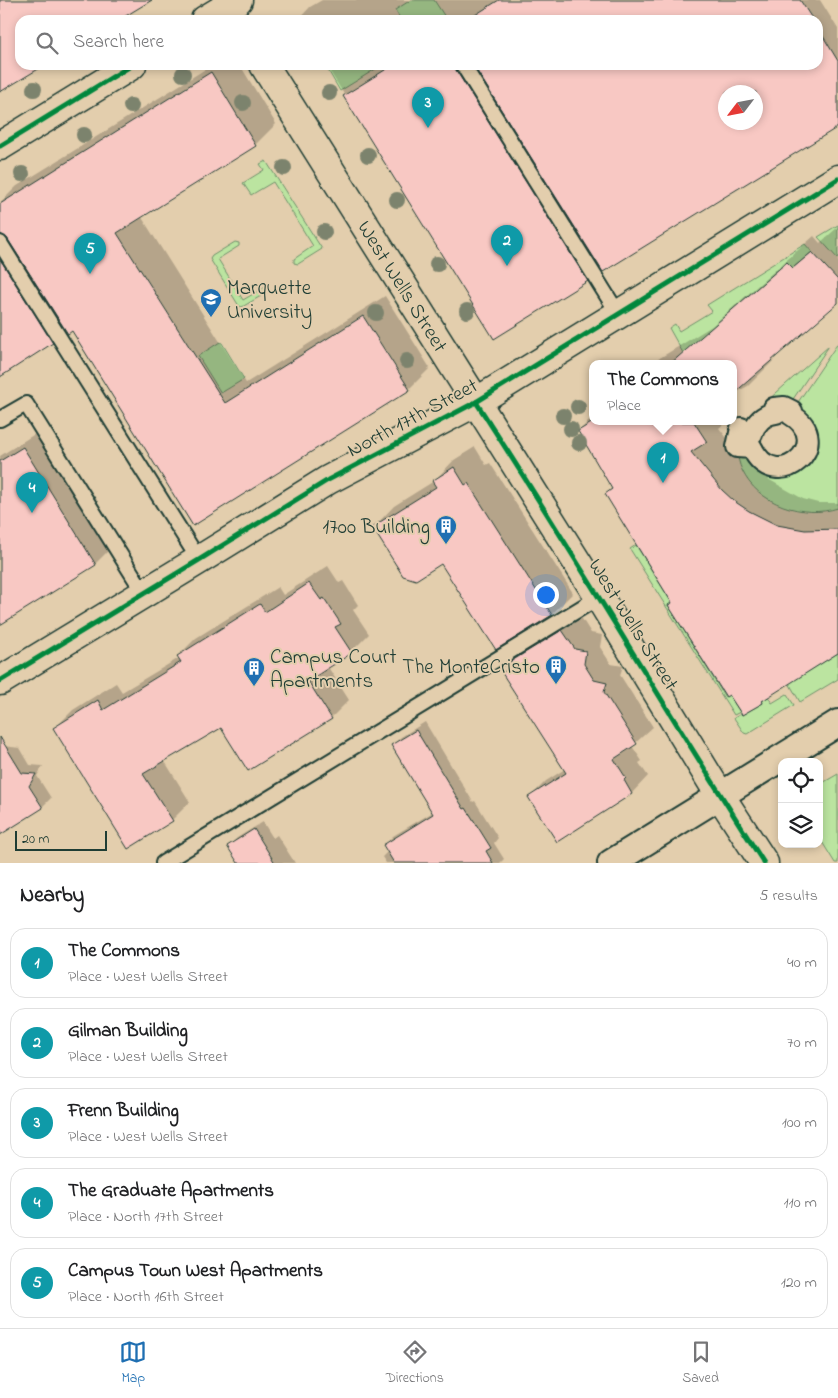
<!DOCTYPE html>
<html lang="en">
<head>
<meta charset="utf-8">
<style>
  body { margin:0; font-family:"Indie Flower",sans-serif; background:#f2f2f2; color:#202124 }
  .controls { position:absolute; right:15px; bottom:15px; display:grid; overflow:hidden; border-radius:10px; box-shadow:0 2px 8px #0003 }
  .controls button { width:45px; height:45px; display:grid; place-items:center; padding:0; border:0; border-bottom:1px solid #e0e0e0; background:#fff; color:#202124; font:25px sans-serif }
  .compass { position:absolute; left:718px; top:85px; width:45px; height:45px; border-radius:50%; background:#fff; box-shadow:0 2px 8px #0003; rotate:238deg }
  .scale { position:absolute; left:15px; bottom:12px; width:92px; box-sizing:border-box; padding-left:5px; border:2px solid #1f3d34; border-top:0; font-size:14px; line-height:18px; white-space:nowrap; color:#1f3d34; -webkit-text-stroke:4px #e3cead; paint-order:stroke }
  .you { position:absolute; left:545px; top:594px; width:18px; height:18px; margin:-12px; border:4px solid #fff; border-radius:50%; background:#1a73e8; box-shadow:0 0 0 8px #1a73e833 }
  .badge { display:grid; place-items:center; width:32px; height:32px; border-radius:50%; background:#1f6fb2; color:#fff; font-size:16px; font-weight:700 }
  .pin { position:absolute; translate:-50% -41px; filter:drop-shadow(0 1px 2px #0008) }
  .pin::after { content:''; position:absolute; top:26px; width:18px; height:15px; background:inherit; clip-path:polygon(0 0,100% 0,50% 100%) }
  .popup { position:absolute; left:589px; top:360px; width:148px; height:65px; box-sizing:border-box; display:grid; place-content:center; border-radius:10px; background:#fff; filter:drop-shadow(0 1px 4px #0005); font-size:16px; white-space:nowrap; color:#757577 }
  .popup b { font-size:19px; color:#202124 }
  .popup::after { content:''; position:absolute; left:50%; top:100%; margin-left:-10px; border:10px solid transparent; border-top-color:#fff }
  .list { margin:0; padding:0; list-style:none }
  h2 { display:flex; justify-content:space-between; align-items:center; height:65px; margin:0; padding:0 20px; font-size:21px }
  h2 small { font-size:16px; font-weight:400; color:#757577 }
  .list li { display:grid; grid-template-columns:32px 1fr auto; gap:15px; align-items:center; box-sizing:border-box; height:70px; margin:0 10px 10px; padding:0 10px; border:1px solid #e0e0e0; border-radius:15px }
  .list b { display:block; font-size:19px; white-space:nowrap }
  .list p { margin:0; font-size:16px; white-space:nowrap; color:#757577 }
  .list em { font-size:16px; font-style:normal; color:#757577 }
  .icon { flex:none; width:28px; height:28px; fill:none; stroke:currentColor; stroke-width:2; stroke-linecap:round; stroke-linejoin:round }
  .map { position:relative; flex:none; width:838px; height:863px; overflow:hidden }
  .search { position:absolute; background:#fff; box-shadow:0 2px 8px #0003; left:15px; right:15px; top:15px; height:55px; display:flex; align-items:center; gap:12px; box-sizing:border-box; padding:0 18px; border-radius:15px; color:#757577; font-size:19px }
  .sheet { height:465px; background:#fff }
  nav { display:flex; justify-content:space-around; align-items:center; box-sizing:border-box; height:70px; border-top:1px solid #e0e0e0; background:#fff; font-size:14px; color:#757577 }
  nav a { display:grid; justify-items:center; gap:2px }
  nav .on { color:#1f6fb2 }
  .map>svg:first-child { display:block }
  .green { fill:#bbe4a0; stroke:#6d906a }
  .shadow { fill:#0003; fill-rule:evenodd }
  .building { fill:#f8c8c3; stroke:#1f3d34; fill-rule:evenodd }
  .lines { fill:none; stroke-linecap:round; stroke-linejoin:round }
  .service-casing { stroke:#1f3d34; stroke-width:18 }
  .pedestrian-casing { stroke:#1f3d34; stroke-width:24 }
  .minor-casing { stroke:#1f3d34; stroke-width:30 }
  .tertiary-casing { stroke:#1f3d34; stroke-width:31 }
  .secondary-casing { stroke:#1f3d34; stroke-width:31 }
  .service { stroke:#e3cead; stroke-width:14 }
  .pedestrian { stroke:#e3cead; stroke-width:20 }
  .minor { stroke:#e3cead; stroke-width:26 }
  .tertiary { stroke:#e3cead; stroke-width:28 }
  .secondary { stroke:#e3cead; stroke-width:28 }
  .cycleway-casing { stroke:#e3cead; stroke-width:8 }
  .cycleway { stroke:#00873e; stroke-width:5 }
  .tree { fill:#7c836d }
  .labels { text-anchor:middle; stroke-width:4; stroke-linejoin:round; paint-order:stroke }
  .street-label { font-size:21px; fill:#1f3d34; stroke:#e3cead }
  .poi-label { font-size:21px; fill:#1f3d34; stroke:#e3cead; text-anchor:start }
</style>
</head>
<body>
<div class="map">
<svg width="838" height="863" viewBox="0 0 838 863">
  <rect width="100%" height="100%" fill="#e3cead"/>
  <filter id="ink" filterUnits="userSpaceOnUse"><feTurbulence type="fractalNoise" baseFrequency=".02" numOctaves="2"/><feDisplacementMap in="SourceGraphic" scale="10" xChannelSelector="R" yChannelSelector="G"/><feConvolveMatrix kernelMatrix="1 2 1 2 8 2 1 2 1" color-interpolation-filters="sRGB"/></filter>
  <g filter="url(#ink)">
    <g class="green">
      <path d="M411 0H434L447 20H401L395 10Z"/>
      <path d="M325 65H382L340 91Z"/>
      <path d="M266 161 322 249 298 264 294 263V259L313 246 273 182 251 195 243 183 264 170 260 164Z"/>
      <path d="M838 225V259L818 237Z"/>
      <path d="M235 242 239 243V246L218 259 243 300 265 287 268 290 266 293 242 307 239 306 210 259 212 256Z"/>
      <path d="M805 244 812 252 793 268 787 262 704 335 707 338 683 353 669 328 675 324 679 331 712 311 707 305Z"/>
      <path d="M220 342 222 343 244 379 221 393 198 356Z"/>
      <path d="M838 343V508C804 519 757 504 742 470 739 464 738 457 737 451L763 463 805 454 790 414Z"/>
      <path d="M829 346 787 408 769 406 767 401Z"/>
      <path d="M636 545 672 603 668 605 725 697 729 695 740 712 734 715 630 549Z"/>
      <path d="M838 653V679L800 702 789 683Z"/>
      <path d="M787 694 794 705 747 734 744 733 734 718 741 714 742 715 763 703 762 701 768 697 772 703Z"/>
      <path d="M838 774V863H835L819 837V785Z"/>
    </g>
    <g class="shadow">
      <path d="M322 0H820L838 29V126L601 267 587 280 494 338 326 65H818V20H298L310 7ZM726 92H756V122H726Z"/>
      <path d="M212 65H240L276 124 255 145 141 216 246 383 385 296 430 368 409 389 193 524 72 330 66 329 52 342 0 375V203L17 186Z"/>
      <path d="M838 227V301L773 358 774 360 748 386 733 394V364H650L712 326 814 236 820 243Z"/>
      <path d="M593 417V422H726L719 428 748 464 761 475 803 499 818 503H838V652L769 695 762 702 730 694 606 494 612 488 579 431Z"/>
      <path d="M41 430 113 546 95 564 0 623V456Z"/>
      <path d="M475 447 486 465 490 463 573 593 552 614 496 648 442 562 374 527 394 506 434 481 454 460Z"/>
      <path d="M328 566 339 583 343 581 358 605 353 610 369 634 351 652 328 667 349 700 331 718 222 726 164 760 190 802 172 820 55 728 73 710 116 683 122 692 179 658 178 656 196 638 278 587 283 595Z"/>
      <path d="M579 614 591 633 602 635 600 647 611 664 623 666 620 675 653 727 632 746 642 761 639 763 648 776 632 793 557 840 530 797 546 781 565 769 503 673 509 668 507 665 523 648Z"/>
      <path d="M425 722 473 802 475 801 498 838 494 843 504 859 500 863H386L382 857 388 851 385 845 393 836 433 812 393 745 401 737Z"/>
      <path d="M3 746 20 748 30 765 43 766 37 776 51 798 42 807 0 833V749Z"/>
      <path d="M263 822 273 838 277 835 295 863H239L229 846 237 838Z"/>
    </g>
    <g class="building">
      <path d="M0 0H152L119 20H20V65H45L0 92Z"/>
      <path d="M499 0H800L813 20H467Z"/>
      <path d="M818 28 838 61V127L603 272 473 65H818ZM726 92H756V122H726Z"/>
      <path d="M393 65H454L456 70 588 281 494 339 343 96Z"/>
      <path d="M211 72 256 146 117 233 225 403 363 316 410 390 193 526 72 331 68 334 7 238 0 234V204Z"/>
      <path d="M812 252 838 280V303L733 394V364H670L787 262 793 268Z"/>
      <path d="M0 259 53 343 0 377Z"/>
      <path d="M593 422H694L707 442 691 452 722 490 734 501 749 511 777 525 805 530 838 529V653L762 701 763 703 742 715 729 695 726 697 668 605 672 603 605 494 612 489 578 431Z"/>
      <path d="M23 447 96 565 0 625V461Z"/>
      <path d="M454 467 465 485 468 483 552 615 496 650 441 564 416 580 403 576 372 527 436 487 432 481Z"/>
      <path d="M309 583 321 600 324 598 341 624 335 627 352 653 308 681 332 719 248 771 221 728 143 774 173 821 128 849 53 728 98 700 103 710 181 662 177 656 260 604 265 612Z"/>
      <path d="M562 630 575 649 586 651 584 664 594 680 607 683 604 692 637 744 614 759 626 778 624 780 632 794 557 842 528 797 566 773 502 673 508 669 505 665Z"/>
      <path d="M416 730 464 809 466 808 491 848 486 851 493 863H394L383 845 433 814 391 745Z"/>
      <path d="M0 737 22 773 36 774 29 786 43 808 0 835Z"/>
      <path d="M254 829 275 863H238L227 846Z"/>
    </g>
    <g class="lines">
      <g class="service-casing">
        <g id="service">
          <path d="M463 65 619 315"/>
          <path d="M0 243 199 560"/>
          <path d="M0 419 26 404 144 593"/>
          <path d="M163 863 599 597"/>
        </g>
      </g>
      <g class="pedestrian-casing">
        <path id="pedestrian" d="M784 407 792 411 790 414C838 442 776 498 752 448L737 447 741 428 752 434C755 423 764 414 776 413L774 408Z"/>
      </g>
      <g class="minor-casing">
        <path id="minor" d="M611 863 838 723"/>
      </g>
      <g class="tertiary-casing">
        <path id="tertiary" d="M264 65 599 597 721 797 764 863"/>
      </g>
      <g class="secondary-casing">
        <g id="secondary">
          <path d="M205 20 238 0"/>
          <path d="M0 146 132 65"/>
          <path d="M0 681 199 560 328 480 476 402 838 179"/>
        </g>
      </g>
      <use href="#service" class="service"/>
      <use href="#pedestrian" class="pedestrian"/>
      <use href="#minor" class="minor"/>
      <use href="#tertiary" class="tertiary"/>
      <use href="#secondary" class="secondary"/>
      <g class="cycleway-casing">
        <g id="cycleway">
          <path d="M0 146 132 65"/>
          <path d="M476 402C575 554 666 711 764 863"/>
          <path d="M0 681 199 560 328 480 476 402 838 179"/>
        </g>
      </g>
      <use href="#cycleway" class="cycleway"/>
    </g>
    <g class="tree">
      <circle cx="183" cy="74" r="8"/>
      <circle cx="34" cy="89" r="8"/>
      <circle cx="329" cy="93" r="8"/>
      <circle cx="243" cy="103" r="8"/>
      <circle cx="131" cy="106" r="8"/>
      <circle cx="84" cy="135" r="8"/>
      <circle cx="368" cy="155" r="8"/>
      <circle cx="284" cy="168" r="8"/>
      <circle cx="22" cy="174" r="8"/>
      <circle cx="397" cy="200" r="8"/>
      <circle cx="324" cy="232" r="8"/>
      <circle cx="437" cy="264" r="8"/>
      <circle cx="467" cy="311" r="8"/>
      <circle cx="376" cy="313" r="8"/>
      <circle cx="407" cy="361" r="8"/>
      <circle cx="578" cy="407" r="8"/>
      <circle cx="563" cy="416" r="8"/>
      <circle cx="571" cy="429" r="8"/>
      <circle cx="579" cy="443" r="8"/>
    </g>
  </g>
  <defs>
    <g id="university-pin" transform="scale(1.125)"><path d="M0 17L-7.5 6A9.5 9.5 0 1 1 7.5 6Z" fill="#1f6fb2" stroke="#e3cead"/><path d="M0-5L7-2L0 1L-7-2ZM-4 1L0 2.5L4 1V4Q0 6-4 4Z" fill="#fff"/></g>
    <g id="building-pin" transform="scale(1.125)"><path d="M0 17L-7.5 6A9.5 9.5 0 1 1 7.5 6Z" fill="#1f6fb2" stroke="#e3cead"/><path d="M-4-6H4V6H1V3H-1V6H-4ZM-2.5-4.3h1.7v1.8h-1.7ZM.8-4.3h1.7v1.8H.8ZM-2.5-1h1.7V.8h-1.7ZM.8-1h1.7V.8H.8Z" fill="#fff"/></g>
  </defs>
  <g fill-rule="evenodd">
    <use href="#university-pin" x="211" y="299"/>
    <use href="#building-pin" x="446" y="526"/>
    <use href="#building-pin" x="556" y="666"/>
    <use href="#building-pin" x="254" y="668"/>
  </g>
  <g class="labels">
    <g class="street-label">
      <text transform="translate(403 286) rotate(58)" y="7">West Wells Street</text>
      <text transform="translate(412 417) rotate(-28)" y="7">North 17th Street</text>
      <text transform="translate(634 624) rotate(58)" y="7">West Wells Street</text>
    </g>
    <g class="poi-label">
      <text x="227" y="294">Marquette<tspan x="227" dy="24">University</tspan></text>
      <text x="430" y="533" text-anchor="end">1700 Building</text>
      <text x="270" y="663">Campus Court<tspan x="270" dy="24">Apartments</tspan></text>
      <text x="540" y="673" text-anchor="end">The MonteCristo</text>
    </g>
  </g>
</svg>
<div class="controls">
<button><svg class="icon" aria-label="locate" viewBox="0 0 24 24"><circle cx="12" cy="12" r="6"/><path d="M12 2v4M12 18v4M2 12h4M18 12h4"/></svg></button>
<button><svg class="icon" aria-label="layers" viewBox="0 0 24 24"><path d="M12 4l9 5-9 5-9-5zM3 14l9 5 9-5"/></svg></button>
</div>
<svg class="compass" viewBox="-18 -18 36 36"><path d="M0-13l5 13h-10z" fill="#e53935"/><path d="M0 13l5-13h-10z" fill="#757577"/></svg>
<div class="scale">20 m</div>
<div class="you"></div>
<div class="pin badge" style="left:663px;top:483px;background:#0f9aa8">1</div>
<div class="popup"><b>The Commons</b>Place</div>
<div class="pin badge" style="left:507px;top:266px;background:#0f9aa8">2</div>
<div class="pin badge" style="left:428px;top:128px;background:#0f9aa8">3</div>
<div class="pin badge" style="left:32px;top:513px;background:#0f9aa8">4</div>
<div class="pin badge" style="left:90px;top:274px;background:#0f9aa8">5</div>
<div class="search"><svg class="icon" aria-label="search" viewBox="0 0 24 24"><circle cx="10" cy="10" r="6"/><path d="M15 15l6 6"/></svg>Search here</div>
</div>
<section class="sheet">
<h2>Nearby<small>5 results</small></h2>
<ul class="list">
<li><span class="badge" style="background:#0f9aa8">1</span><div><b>The Commons</b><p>Place · West Wells Street</p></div><em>40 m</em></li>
<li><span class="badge" style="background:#0f9aa8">2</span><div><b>Gilman Building</b><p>Place · West Wells Street</p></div><em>70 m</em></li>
<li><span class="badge" style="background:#0f9aa8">3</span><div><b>Frenn Building</b><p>Place · West Wells Street</p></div><em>100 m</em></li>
<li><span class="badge" style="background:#0f9aa8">4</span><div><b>The Graduate Apartments</b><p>Place · North 17th Street</p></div><em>110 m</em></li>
<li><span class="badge" style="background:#0f9aa8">5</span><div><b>Campus Town West Apartments</b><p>Place · North 16th Street</p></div><em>120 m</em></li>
</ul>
</section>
<nav>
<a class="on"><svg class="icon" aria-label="map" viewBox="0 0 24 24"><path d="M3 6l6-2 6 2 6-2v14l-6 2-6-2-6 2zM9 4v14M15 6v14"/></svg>Map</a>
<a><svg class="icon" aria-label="directions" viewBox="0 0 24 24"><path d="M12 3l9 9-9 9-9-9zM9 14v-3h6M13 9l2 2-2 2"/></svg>Directions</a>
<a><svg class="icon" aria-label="saved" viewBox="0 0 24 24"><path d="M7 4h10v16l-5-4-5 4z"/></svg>Saved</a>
</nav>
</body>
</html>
